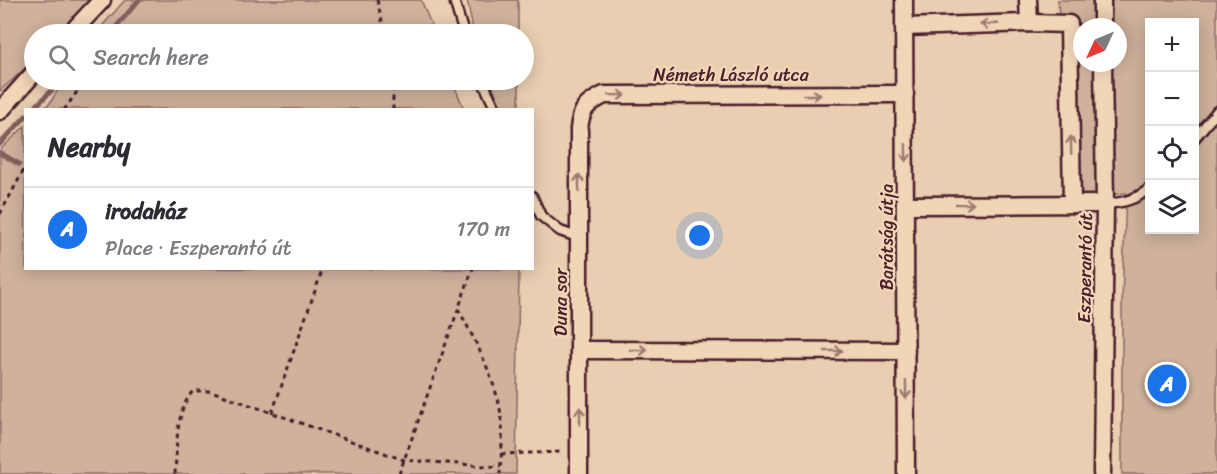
<!DOCTYPE html>
<html lang="en">
<head>
<meta charset="utf-8">
<style>
  body { margin:0; font-family:Sriracha,sans-serif; background:#f7f7f7; color:#2b2b33 }
  .controls { position:absolute; right:18px; top:18px; display:grid; overflow:hidden; border-radius:0px; box-shadow:0 3px 15px #0003 }
  .controls button { width:54px; height:54px; display:grid; place-items:center; padding:0; border:0; border-bottom:2px solid #e1e1e2; background:#fff; color:#2b2b33; font:30px sans-serif }
  .compass { position:absolute; left:1073px; top:18px; width:54px; height:54px; border-radius:50%; background:#fff; box-shadow:0 3px 15px #0003; rotate:226deg }
  .you { position:absolute; left:700px; top:236px; width:21px; height:21px; margin:-15px; border:4px solid #fff; border-radius:50%; background:#1a73e8; box-shadow:0 0 0 9px #1a73e833 }
  .badge { display:grid; place-items:center; width:39px; height:39px; border-radius:50%; background:#1a73e8; color:#fff; font-size:20px; font-weight:700 }
  .pin { position:absolute; translate:-50% -50%; border:3px solid #fff; box-shadow:0 2px 6px #0006 }
  .list { margin:0; padding:0; list-style:none }
  h2 { display:flex; justify-content:space-between; align-items:center; height:78px; margin:0; padding:0 24px; font-size:26px }
  h2 small { font-size:20px; font-weight:400; color:#7c7c81 }
  .list li { display:grid; grid-template-columns:39px 1fr auto; gap:18px; align-items:center; box-sizing:border-box; height:84px; padding:0 24px; border-top:2px solid #e1e1e2 }
  .list b { display:block; font-size:22px; white-space:nowrap }
  .list p { margin:0; font-size:20px; white-space:nowrap; color:#7c7c81 }
  .list em { font-size:20px; font-style:normal; color:#7c7c81 }
  .icon { flex:none; width:33px; height:33px; fill:none; stroke:currentColor; stroke-width:2; stroke-linecap:round; stroke-linejoin:round }
  .map { position:relative; flex:none; width:1217px; height:474px; overflow:hidden }
  .search { position:absolute; background:#fff; box-shadow:0 3px 15px #0003; left:24px; top:24px; width:510px; height:66px; display:flex; align-items:center; gap:15px; box-sizing:border-box; padding:0 21px; border-radius:33px; color:#7c7c81; font-size:22px }
  .panel { position:absolute; background:#fff; box-shadow:0 3px 15px #0003; left:24px; top:108px; width:510px; height:162px; border-radius:0px }
  .map>svg:first-child { display:block }
  .green { fill:#cfb19c; stroke:#8c6864; stroke-width:1.5; fill-rule:evenodd }
  .lines { fill:none; stroke-linecap:round; stroke-linejoin:round }
  .stream { stroke:#855f5d; stroke-width:5 }
  .lane-casing { stroke:#4a1f2b; stroke-width:13 }
  .street-casing { stroke:#4a1f2b; stroke-width:21 }
  .path { stroke:#4a1f2b; stroke-width:3; stroke-dasharray:4.5 4.5; stroke-linecap:butt }
  .lane { stroke:#f0d5b7; stroke-width:8 }
  .street { stroke:#f0d5b7; stroke-width:16 }
  .oneway { stroke:#9d7a71 }
  .labels { text-anchor:middle; stroke-width:5; stroke-linejoin:round; paint-order:stroke }
  .street-label { font-size:18px; fill:#4a1f2b; stroke:#f0d5b7 }
</style>
</head>
<body>
<div class="map">
<svg width="1217" height="474" viewBox="0 0 1217 474">
  <rect width="100%" height="100%" fill="#e9ceb1"/>
  <filter id="ink" filterUnits="userSpaceOnUse"><feTurbulence type="fractalNoise" baseFrequency=".0167" numOctaves="2"/><feDisplacementMap in="SourceGraphic" scale="12" xChannelSelector="R" yChannelSelector="G"/><feConvolveMatrix kernelMatrix="1 2 1 2 8 2 1 2 1" color-interpolation-filters="sRGB"/></filter>
  <g filter="url(#ink)">
    <g class="green">
      <path d="M0 0H93L61 34H34V60L0 91Z"/>
      <path d="M125 0H421L435 34H95Z"/>
      <path d="M467 0H518V34H474Z"/>
      <path d="M1058 0H1217V474H1122V302L1126 193 1068 200ZM1150 22H1194V230H1150ZM1082 27H1118V63H1082Z"/>
      <path d="M64 80H452L464 109H43L50 103Z"/>
      <path d="M490 80H519V109H502Z"/>
      <path d="M25 126 26 268 519 269 516 474H0V150Z"/>
    </g>
    <g class="lines">
      <g class="stream">
        <path d="M110 34 139 0"/>
        <path d="M32 110 62 80"/>
        <path d="M0 144 26 116"/>
        <path d="M0 153 19 164"/>
      </g>
      <g class="lane-casing">
        <g id="lane">
          <path d="M454 0 464 34"/>
          <path d="M482 80 496 110"/>
          <path d="M1194 139 1217 111"/>
          <path d="M532 196 541 216 560 231 580 238"/>
          <path d="M1105 204C1122 203 1136 200 1150 188"/>
        </g>
      </g>
      <g class="street-casing">
        <g id="street">
          <path d="M904 0 906 474"/>
          <path d="M1028 0 1029 23"/>
          <path d="M1102 0V27"/>
          <path d="M904 27 1029 23 1069 24 1072 203"/>
          <path d="M70 34 102 0"/>
          <path d="M0 111 34 73"/>
          <path d="M906 205 1105 204"/>
          <path d="M580 350 906 351"/>
          <path d="M579 474V129C581 109 586 104 604 95L905 94"/>
          <path d="M1102 474 1105 204 1103 63"/>
        </g>
      </g>
      <g class="path">
        <path d="M377 0 385 34"/>
        <path d="M64 110 79 89 81 80"/>
        <path d="M393 110V80"/>
        <path d="M0 214 26 166"/>
        <path d="M458 309C476 341 498 384 502 422 503 439 501 457 500 474"/>
        <path d="M272 413 323 268"/>
        <path d="M501 454 562 452"/>
        <path d="M175 474C177 448 175 411 193 391H211L404 460 500 467"/>
        <path d="M399 474 473 268"/>
      </g>
      <use href="#lane" class="lane"/>
      <use href="#street" class="street"/>
    </g>
    <defs><path id="oneway-shaft" d="M-6 0H5M1.5-3L5.5 0L1.5 3" fill="none" stroke-width="1.6" stroke-linecap="round" stroke-linejoin="round" transform="scale(1.5)"/></defs>
    <g class="oneway">
      <use href="#oneway-shaft" transform="translate(989 24) rotate(178)"/>
      <use href="#oneway-shaft" transform="translate(617 95) rotate(-1)"/>
      <use href="#oneway-shaft" transform="translate(812 95)"/>
      <use href="#oneway-shaft" transform="translate(1071 145) rotate(-91)"/>
      <use href="#oneway-shaft" transform="translate(906 153) rotate(89)"/>
      <use href="#oneway-shaft" transform="translate(579 183) rotate(-91)"/>
      <use href="#oneway-shaft" transform="translate(965 204) rotate(-1)"/>
      <use href="#oneway-shaft" transform="translate(639 350)"/>
      <use href="#oneway-shaft" transform="translate(834 351)"/>
      <use href="#oneway-shaft" transform="translate(906 390) rotate(90)"/>
      <use href="#oneway-shaft" transform="translate(580 416) rotate(-90)"/>
    </g>
  </g>
  <g class="labels">
    <g class="street-label">
      <text x="731" y="81">Németh László utca</text>
      <text transform="translate(887 237) rotate(-90)" y="6">Barátság útja</text>
      <text transform="translate(1085 268) rotate(-89)" y="6">Eszperantó út</text>
      <text transform="translate(561 302) rotate(-90)" y="6">Duna sor</text>
    </g>
  </g>
</svg>
<div class="controls">
<button>+</button>
<button>−</button>
<button><svg class="icon" aria-label="locate" viewBox="0 0 24 24"><circle cx="12" cy="12" r="6"/><path d="M12 2v4M12 18v4M2 12h4M18 12h4"/></svg></button>
<button><svg class="icon" aria-label="layers" viewBox="0 0 24 24"><path d="M12 4l9 5-9 5-9-5zM3 14l9 5 9-5"/></svg></button>
</div>
<svg class="compass" viewBox="-18 -18 36 36"><path d="M0-13l5 13h-10z" fill="#e53935"/><path d="M0 13l5-13h-10z" fill="#7c7c81"/></svg>
<div class="you"></div>
<div class="pin badge" style="left:1167px;top:384px">A</div>
<div class="search"><svg class="icon" aria-label="search" viewBox="0 0 24 24"><circle cx="10" cy="10" r="6"/><path d="M15 15l6 6"/></svg>Search here</div>
<section class="panel">
<h2>Nearby<small></small></h2>
<ul class="list">
<li><span class="badge">A</span><div><b>irodaház</b><p>Place · Eszperantó út</p></div><em>170 m</em></li>
</ul>
</section>
</div>
</body>
</html>
